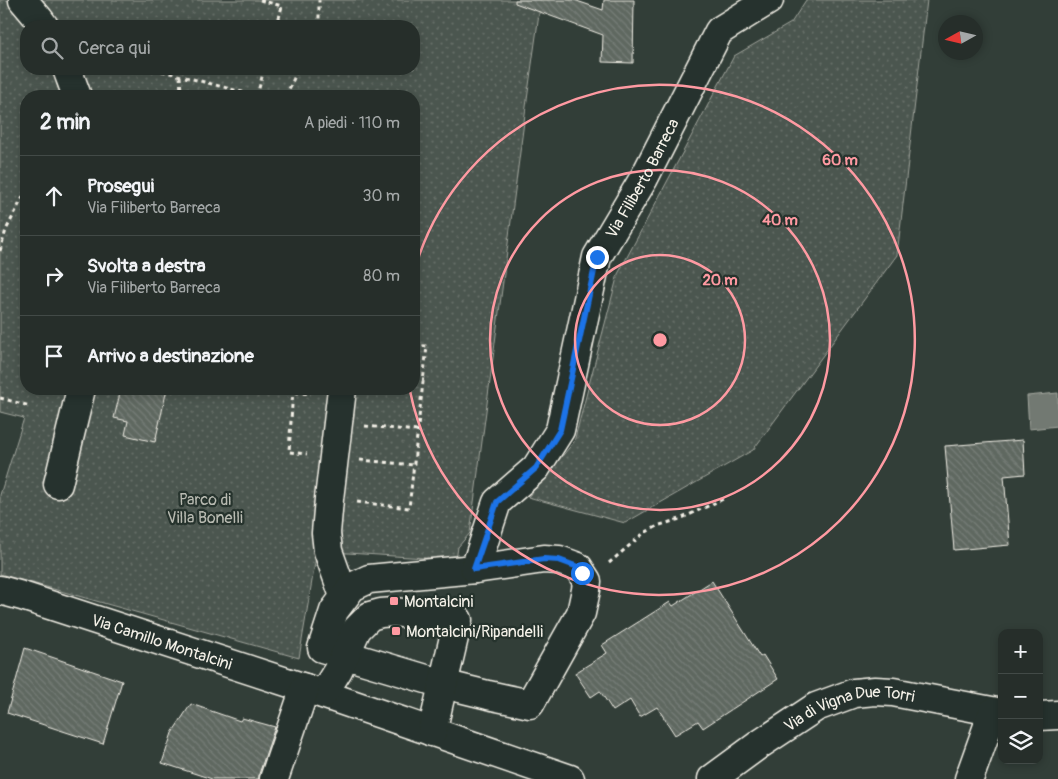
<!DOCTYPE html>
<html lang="it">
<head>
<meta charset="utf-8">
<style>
  body { margin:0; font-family:Pangolin,sans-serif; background:#323a36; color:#f1f3f6 }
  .controls { position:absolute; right:15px; bottom:15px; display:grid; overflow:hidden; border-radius:10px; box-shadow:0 2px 8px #0003 }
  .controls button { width:45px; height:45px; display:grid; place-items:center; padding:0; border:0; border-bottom:1px solid #424a47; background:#262e2a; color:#f1f3f6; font:25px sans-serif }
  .compass { position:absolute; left:938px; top:15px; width:45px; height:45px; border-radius:50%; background:#262e2a; box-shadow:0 2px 8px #0003; rotate:262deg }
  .stop { position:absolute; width:15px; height:15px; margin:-11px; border:4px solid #1a73e8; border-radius:50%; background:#fff }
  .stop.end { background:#1a73e8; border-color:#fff; box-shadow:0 1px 5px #0008 }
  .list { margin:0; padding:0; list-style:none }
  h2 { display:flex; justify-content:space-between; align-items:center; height:65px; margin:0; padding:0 20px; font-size:21px }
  h2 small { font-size:16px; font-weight:400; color:#a4a8a8 }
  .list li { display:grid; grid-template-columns:32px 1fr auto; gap:15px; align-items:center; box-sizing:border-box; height:80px; padding:0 20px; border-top:1px solid #424a47 }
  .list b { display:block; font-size:19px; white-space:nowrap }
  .list p { margin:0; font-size:16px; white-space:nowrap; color:#a4a8a8 }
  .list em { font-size:16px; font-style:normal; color:#a4a8a8 }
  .icon { flex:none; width:28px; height:28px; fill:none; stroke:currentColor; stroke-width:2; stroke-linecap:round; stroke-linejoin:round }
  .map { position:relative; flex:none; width:1058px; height:779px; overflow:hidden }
  .search { position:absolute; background:#262e2a; box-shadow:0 2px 8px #0003; left:20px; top:20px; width:400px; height:55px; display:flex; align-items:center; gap:12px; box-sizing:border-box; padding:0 18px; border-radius:20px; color:#a4a8a8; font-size:19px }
  .panel { position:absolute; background:#262e2a; box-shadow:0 2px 8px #0003; left:20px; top:90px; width:400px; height:305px; border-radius:20px }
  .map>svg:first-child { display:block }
  .park { fill:url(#park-dots); stroke:#a0a49c; fill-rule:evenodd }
  .water { fill:#727972; stroke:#a6a9a1 }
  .building { fill:url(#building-back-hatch); stroke:#f4f1e8 }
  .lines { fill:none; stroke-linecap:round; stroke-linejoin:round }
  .minor-casing { stroke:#f4f1e8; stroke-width:31 }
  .path { stroke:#f4f1e8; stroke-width:3; stroke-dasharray:4 4; stroke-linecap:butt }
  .minor { stroke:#26332d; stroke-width:28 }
  .route { stroke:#1a73e8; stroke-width:6 }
  .ring { fill:none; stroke:#ff9aa2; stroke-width:2.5 }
  .poi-dot { fill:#ff9aa2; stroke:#26332d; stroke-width:2 }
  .labels { text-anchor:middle; stroke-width:4.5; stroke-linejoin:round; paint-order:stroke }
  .street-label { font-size:16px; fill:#f4f1e8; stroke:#26332d }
  .park-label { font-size:16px; fill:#b9bbb2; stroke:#26332d }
  .poi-label { font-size:16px; fill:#f4f1e8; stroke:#26332d; text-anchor:start }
  .centre { fill:#ff9aa2; stroke:#26332d; stroke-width:2.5 }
  .ring-label { font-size:15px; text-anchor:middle; font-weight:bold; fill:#ff9aa2; stroke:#26332d; stroke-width:4.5; stroke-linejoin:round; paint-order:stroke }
</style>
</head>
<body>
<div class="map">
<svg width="1058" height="779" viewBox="0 0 1058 779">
  <defs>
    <pattern id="park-dots" width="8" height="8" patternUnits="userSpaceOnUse" patternTransform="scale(1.25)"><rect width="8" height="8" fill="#4c564f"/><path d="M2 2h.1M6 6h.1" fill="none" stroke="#666f68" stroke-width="1.8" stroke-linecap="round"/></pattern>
    <pattern id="building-back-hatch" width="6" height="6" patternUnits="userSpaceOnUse" patternTransform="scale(1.25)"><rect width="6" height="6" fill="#5f6861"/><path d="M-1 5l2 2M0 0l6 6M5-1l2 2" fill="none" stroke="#777e78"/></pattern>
  </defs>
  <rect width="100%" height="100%" fill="#323e38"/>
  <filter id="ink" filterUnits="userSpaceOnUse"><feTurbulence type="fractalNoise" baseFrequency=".02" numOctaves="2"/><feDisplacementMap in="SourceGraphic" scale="10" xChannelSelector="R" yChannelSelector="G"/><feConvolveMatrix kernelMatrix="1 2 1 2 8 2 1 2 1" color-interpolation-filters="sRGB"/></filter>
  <g filter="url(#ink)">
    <g class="park">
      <path d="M0 0H541L525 114 470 533 458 547 456 560 317 551 299 658 0 574V495L24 418 0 412ZM26 26H414V69H26ZM26 96H414V389H26Z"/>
      <path d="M806 0H927L897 255 753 450 625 523 528 497 574 442 618 274 734 56 791 23Z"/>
    </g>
    <path class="water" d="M1058 393V426L1029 429 1027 396Z"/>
    <g class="building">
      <path d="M515 0H574L603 10 604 0H634L633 63 602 62 603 35 515 3Z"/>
      <path d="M121 389H167L155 442 125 435 128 421 114 418Z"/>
      <path d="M1023 440 1025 474 1004 476 1010 545 954 550 945 446Z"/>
      <path d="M712 581 760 657 763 655 778 679 703 728 698 721 675 735 657 707 640 717 630 700 613 711 600 691 591 697 575 673 607 653 602 645 670 602 673 606Z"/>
      <path d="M25 648 122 681 103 744 7 713Z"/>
      <path d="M191 704 240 721 242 718 275 727 259 774V779H212L162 763 172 733Z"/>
    </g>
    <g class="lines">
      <g class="minor-casing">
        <g id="minor">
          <path d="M23 0 39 19 44 26"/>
          <path d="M67 69 77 96"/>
          <path d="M342 389 329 499 326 533 328 551 344 596"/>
          <path d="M58 484 81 389"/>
          <path d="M544 559 559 560 578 567 587 581 586 590 581 613 530 704 488 695 443 684 322 648 334 611 352 587 369 579 475 569Z"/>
          <path id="s1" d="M475 569 497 502 536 468 560 430 597 257 644 178 719 31 769 0"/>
          <path id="s2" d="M0 590 22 596 305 688 570 779"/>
          <path d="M323 694 338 670 357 629 370 616 381 613 394 612 458 620 432 732"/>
          <path d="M1039 716 1058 715"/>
          <path d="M274 779 305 688"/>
          <path id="s3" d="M712 779 757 746 816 707 854 693 875 691 893 692 1002 713"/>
          <path d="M969 779 993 712"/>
        </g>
      </g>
      <g class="path">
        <path d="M260 0 282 6 277 26"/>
        <path d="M317 26 319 22V0"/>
        <path d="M154 69 258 96"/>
        <path d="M180 76 181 93 183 96"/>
        <path d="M257 96 264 69"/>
        <path d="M286 96 298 69"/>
        <path d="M0 251 6 230 26 191"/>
        <path d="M414 379 424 380"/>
        <path d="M255 389 311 394"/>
        <path d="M293 389 289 452 307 454"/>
        <path d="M0 398 30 406"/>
        <path d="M365 426 418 431"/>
        <path d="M360 460 414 465"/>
        <path d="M357 502 409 508 427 346 414 345"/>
        <path d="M609 563 644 533 660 525 680 519 723 499"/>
      </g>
      <use href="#minor" class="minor"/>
    </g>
  </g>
  <g class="lines" filter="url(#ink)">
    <path class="route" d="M582 573 578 567 559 560 544 559 474 569 497 502 536 468 560 430 597 257"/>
  </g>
  <g class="ring">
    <circle cx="660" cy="340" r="85"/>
    <circle cx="660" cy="340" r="170"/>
    <path d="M414 272A255 255 0 1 1 410 391"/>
  </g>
  <g class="poi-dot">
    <rect x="389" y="596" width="10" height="10" rx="2.5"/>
    <rect x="391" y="626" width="10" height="10" rx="2.5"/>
  </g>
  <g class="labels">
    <g class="street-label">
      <text dy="6" stroke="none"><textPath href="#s1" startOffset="435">Via Filiberto Barreca</textPath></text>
      <text dy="6" stroke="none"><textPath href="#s2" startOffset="170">Via Camillo Montalcini</textPath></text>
      <text dy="6" stroke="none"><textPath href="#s3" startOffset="159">Via di Vigna Due Torri</textPath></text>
    </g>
    <g class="park-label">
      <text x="205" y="505">Parco di<tspan x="205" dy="18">Villa Bonelli</tspan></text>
    </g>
    <g class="poi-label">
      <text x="404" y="607">Montalcini</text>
      <text x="406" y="637">Montalcini/Ripandelli</text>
    </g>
  </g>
  <circle cx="660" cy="340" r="8" class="centre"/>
  <g class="ring-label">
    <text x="840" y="165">60 m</text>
    <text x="780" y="225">40 m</text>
    <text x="720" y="285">20 m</text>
  </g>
</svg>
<div class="controls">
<button>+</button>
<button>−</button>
<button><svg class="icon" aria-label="layers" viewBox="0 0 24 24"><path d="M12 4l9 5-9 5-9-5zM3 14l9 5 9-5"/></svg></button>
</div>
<svg class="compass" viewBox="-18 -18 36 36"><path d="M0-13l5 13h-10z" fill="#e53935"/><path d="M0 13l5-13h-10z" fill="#a4a8a8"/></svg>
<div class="stop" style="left:582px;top:573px"></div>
<div class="stop end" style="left:597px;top:257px"></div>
<div class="search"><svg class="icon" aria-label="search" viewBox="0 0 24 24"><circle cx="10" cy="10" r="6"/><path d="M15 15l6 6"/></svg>Cerca qui</div>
<section class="panel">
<h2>2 min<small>A piedi · 110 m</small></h2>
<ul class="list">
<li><svg class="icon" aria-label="ahead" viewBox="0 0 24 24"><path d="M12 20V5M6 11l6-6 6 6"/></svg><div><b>Prosegui</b><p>Via Filiberto Barreca</p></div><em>30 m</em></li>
<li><svg class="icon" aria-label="right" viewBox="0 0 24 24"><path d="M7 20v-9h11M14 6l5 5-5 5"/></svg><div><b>Svolta a destra</b><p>Via Filiberto Barreca</p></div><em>80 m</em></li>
<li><svg class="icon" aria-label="arrive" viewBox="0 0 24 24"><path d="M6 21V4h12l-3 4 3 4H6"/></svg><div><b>Arrivo a destinazione</b></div></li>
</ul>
</section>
</div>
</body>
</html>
